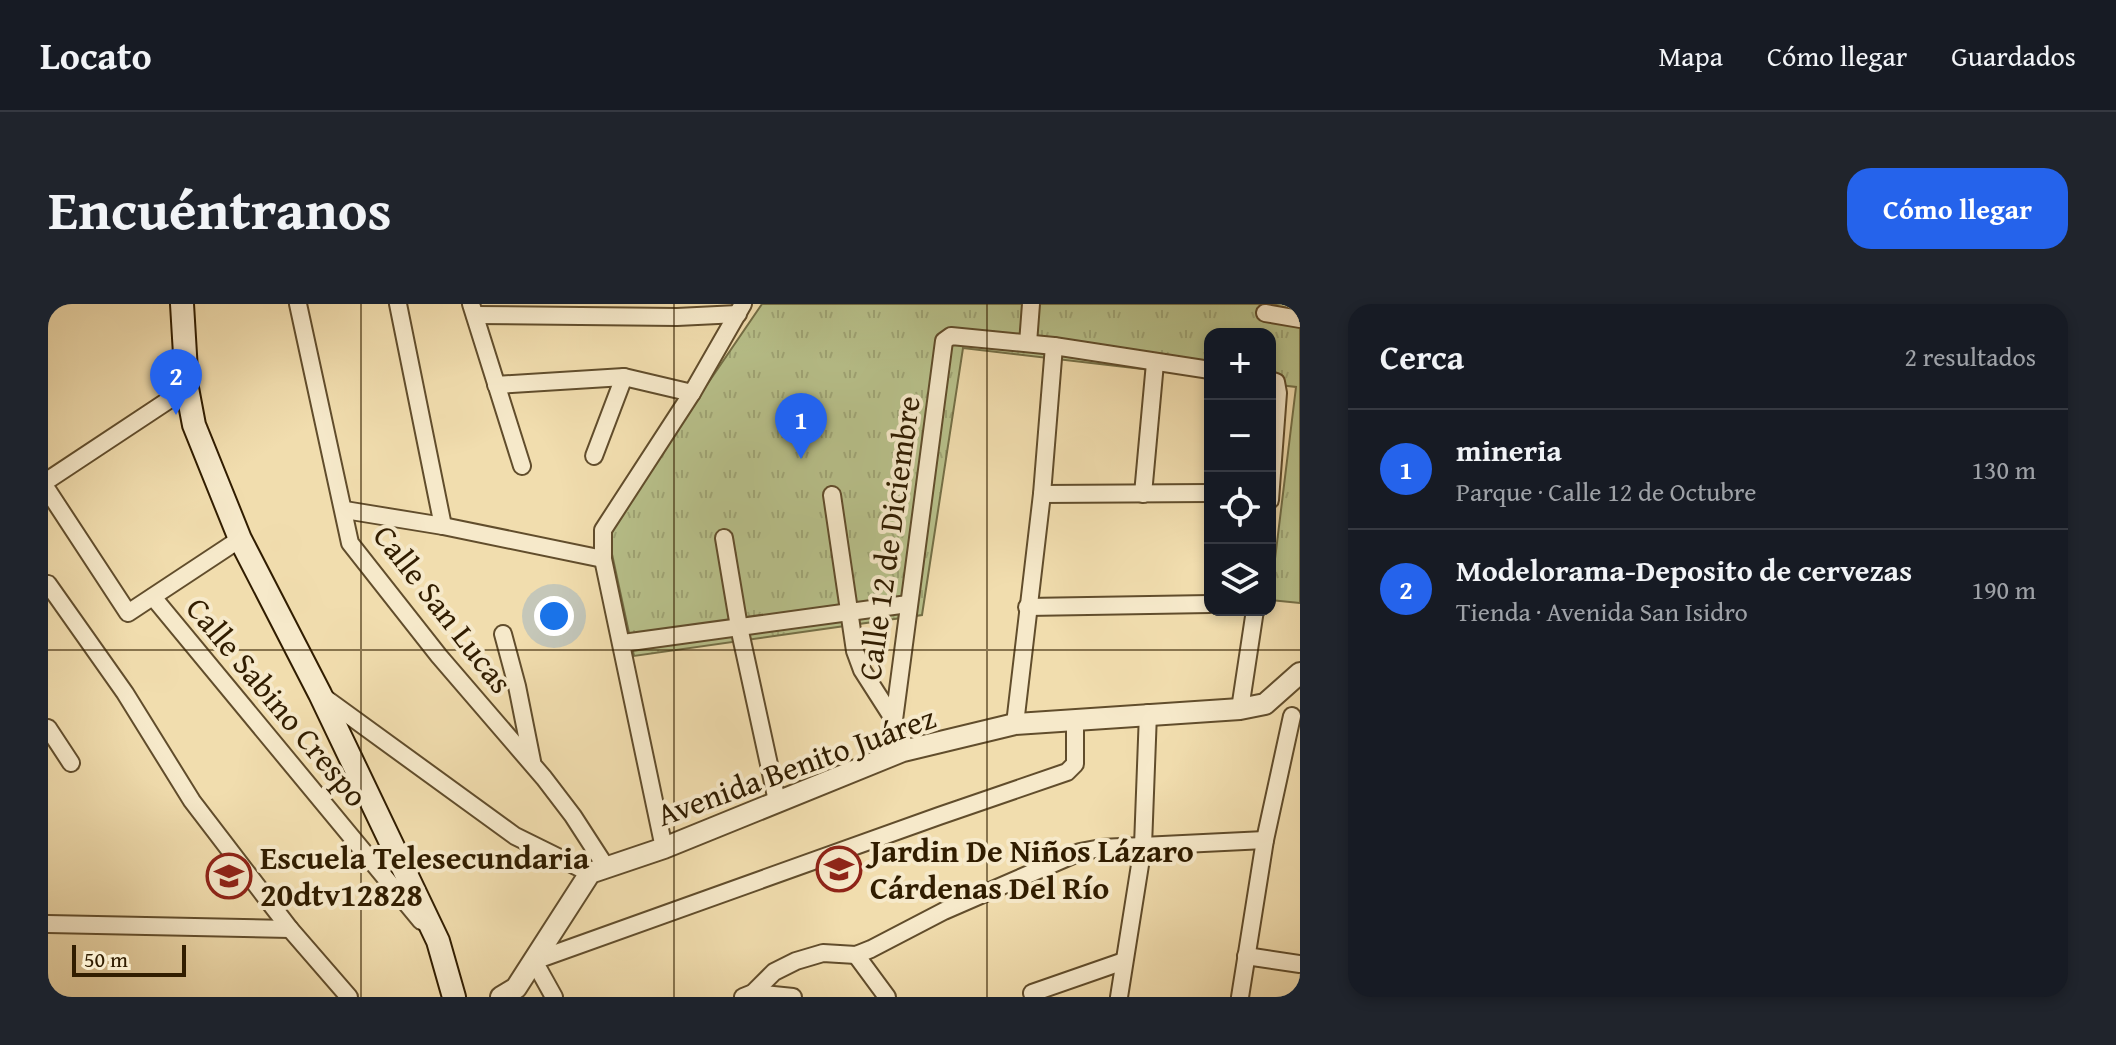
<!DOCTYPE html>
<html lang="es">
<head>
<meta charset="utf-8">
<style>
  body { margin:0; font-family:"Gentium Book Plus",serif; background:#20242c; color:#f1f3f6 }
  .controls { position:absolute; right:24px; top:24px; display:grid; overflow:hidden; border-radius:16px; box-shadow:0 4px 12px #0003 }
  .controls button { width:72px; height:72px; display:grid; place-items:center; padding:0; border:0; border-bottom:2px solid #363941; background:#171b24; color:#f1f3f6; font:40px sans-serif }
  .scale { position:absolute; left:24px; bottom:20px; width:114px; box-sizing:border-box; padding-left:8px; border:4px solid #311d00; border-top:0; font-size:22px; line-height:28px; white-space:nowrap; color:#311d00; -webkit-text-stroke:6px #f6e9ca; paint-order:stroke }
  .you { position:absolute; left:506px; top:312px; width:28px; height:28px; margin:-20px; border:6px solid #fff; border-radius:50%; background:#1a73e8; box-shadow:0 0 0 12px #1a73e833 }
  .badge { display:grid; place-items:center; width:52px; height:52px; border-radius:50%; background:#2563eb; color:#fff; font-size:26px; font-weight:700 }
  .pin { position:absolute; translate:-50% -66px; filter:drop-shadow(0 2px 4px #0008) }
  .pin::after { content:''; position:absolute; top:42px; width:28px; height:24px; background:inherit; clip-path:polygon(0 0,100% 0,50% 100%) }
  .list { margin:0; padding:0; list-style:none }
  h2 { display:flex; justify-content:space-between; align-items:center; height:104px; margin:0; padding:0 32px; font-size:34px }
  h2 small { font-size:26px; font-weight:400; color:#9ea1a6 }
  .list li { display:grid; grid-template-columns:52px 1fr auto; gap:24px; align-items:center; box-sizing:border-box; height:120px; padding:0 32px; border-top:2px solid #363941 }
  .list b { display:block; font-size:30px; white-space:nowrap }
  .list p { margin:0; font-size:26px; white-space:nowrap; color:#9ea1a6 }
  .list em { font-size:26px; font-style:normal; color:#9ea1a6 }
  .icon { flex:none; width:44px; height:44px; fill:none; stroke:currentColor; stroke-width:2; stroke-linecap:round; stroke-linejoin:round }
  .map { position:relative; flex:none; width:1252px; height:693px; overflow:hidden; border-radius:24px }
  header { display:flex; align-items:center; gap:48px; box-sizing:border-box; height:112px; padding:0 40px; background:#171b24; border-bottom:2px solid #363941 }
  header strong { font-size:38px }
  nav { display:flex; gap:44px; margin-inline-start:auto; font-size:28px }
  .intro { display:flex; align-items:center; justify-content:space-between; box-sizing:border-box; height:192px; padding:0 48px }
  h1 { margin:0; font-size:56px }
  .button { padding:20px 36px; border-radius:24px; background:#2563eb; color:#fff; font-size:28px; font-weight:700 }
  main { display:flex; gap:48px; padding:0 48px }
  aside { flex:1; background:#171b24; border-radius:24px; box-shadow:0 4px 12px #0003 }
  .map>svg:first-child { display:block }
  .grass { fill:url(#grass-tufts); stroke:#746f46; stroke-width:2 }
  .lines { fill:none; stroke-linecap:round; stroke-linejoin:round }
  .minor-casing { stroke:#614d2c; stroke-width:20 }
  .tertiary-casing { stroke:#614d2c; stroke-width:24 }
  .secondary-casing { stroke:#311d00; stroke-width:26 }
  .minor { stroke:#f6e9ca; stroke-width:16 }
  .tertiary { stroke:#f6e9ca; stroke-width:20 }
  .secondary { stroke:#f6e9ca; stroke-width:22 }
  .grid { fill:none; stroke:#311d00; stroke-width:2; stroke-opacity:0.55 }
  .labels { text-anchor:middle; stroke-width:8; stroke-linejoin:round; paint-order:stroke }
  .street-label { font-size:32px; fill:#311d00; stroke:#f6e9ca }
  .poi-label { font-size:32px; font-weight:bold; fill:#311d00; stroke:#f6e9ca; text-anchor:start }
</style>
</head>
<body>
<header>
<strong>Locato</strong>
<nav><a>Mapa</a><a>Cómo llegar</a><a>Guardados</a></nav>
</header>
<div class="intro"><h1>Encuéntranos</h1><a class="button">Cómo llegar</a></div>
<main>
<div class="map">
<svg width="1252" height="693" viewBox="0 0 1252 693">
  <defs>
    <pattern id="grass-tufts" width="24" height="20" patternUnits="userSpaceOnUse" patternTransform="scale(2)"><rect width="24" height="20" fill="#b8c18b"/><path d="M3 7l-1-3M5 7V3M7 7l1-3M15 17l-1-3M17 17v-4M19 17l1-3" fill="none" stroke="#9fa576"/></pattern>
  </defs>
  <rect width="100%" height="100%" fill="#f1ddae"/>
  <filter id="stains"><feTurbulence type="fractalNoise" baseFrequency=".0025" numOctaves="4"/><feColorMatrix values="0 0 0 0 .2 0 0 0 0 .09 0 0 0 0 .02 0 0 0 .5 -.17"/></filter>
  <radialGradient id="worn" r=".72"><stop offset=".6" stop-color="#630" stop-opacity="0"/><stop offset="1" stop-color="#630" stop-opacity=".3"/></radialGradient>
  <path class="grass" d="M714 0H1252V299L1222 296 1248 83 1222 80V30H1162V73L915 44 874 311 586 352 559 227Z"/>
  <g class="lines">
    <g class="minor-casing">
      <g id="minor">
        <path d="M250 0 302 239 391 352 496 474 525 512 558 563"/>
        <path d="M350 0 395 222"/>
        <path d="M423 0 474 162"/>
        <path d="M1217 9 1252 15"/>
        <path d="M427 11 629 13 690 10"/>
        <path d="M980 39 983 0"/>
        <path d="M1222 76 1228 78 1230 89 1222 196"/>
        <path d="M448 81 576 73 644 89"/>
        <path d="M546 152 576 73"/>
        <path d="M0 176 139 84"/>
        <path d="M0 187 80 309 192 235"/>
        <path d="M994 190 1162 189"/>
        <path d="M1095 190 1107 59"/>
        <path d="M784 191 807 347 814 366 846 416"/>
        <path d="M297 206 395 222 555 255"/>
        <path d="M676 234 691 323 729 497"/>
        <path d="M0 280 77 389 144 497 242 625 301 693"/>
        <path d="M105 293 373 617"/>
        <path d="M979 303 1162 300"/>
        <path d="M455 330 469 382 484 457"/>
        <path d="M575 339 860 300"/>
        <path d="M273 391 467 532 542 569"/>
        <path d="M1192 405 1207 306"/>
        <path d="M967 420 994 190 1006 42"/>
        <path d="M0 424 23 459"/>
        <path d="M855 447 846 416 896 37 903 32 1006 42 1162 66"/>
        <path d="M616 544 555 255V226L644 89 695 0"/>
        <path d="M0 620 242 625"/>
        <path d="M808 651 839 693"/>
        <path d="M1198 652 1252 660"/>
        <path d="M705 689 745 693"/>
        <path d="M984 689 1076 657"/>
        <path d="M506 693 486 657 891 512 1019 468 1027 460V415"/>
        <path d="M695 693 705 689 726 668 748 657 775 649 808 651 823 645 896 607 1032 548 1053 544 1217 536"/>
        <path d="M1071 693 1095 542 1100 409"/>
        <path d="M1192 693 1217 536 1244 412"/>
      </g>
    </g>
    <g class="tertiary-casing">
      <path id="tertiary" d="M453 693 468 684 542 569 616 544 855 447 967 420 1192 405 1217 400 1252 369"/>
    </g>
    <g class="secondary-casing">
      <path id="secondary" d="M134 0 139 84 146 121 192 235 272 390 390 637 406 693"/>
    </g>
    <use href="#minor" class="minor"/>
    <use href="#tertiary" class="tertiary"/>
    <use href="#secondary" class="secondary"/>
  </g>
  <path class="grid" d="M313 0V693M626 0V693M939 0V693M0 346H1252"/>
  <defs>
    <g id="school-ring" transform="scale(2.3)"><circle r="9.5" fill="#f6e9ca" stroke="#8f2418" stroke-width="1.5"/><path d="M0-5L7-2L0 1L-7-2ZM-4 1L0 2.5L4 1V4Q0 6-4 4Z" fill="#8f2418"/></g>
  </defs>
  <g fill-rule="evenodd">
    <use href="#school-ring" x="791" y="565"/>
    <use href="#school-ring" x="181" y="572"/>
  </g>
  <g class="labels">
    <g class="street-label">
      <text transform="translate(841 234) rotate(-82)" y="11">Calle 12 de Diciembre</text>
      <text transform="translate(395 305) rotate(52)" y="11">Calle San Lucas</text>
      <text transform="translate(229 398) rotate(50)" y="11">Calle Sabino Crespo</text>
      <text transform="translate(748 462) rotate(-20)" y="11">Avenida Benito Juárez</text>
    </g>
    <g class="poi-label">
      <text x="822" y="558">Jardin De Niños Lázaro<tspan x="822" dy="37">Cárdenas Del Río</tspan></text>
      <text x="212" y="565">Escuela Telesecundaria<tspan x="212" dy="37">20dtv12828</tspan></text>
    </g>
  </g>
  <rect width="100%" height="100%" filter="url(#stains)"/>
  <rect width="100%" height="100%" fill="url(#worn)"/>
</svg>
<div class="controls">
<button>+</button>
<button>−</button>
<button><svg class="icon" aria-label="locate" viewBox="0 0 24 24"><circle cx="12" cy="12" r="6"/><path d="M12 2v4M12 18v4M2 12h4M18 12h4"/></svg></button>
<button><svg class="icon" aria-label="layers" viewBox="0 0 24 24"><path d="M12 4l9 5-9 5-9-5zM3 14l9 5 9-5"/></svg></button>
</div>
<div class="scale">50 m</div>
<div class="you"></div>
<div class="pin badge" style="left:753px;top:155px">1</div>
<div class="pin badge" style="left:128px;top:111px">2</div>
</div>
<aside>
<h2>Cerca<small>2 resultados</small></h2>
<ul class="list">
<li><span class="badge">1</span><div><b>mineria</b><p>Parque · Calle 12 de Octubre</p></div><em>130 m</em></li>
<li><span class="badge">2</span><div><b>Modelorama-Deposito de cervezas</b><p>Tienda · Avenida San Isidro</p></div><em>190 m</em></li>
</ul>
</aside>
</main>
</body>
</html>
